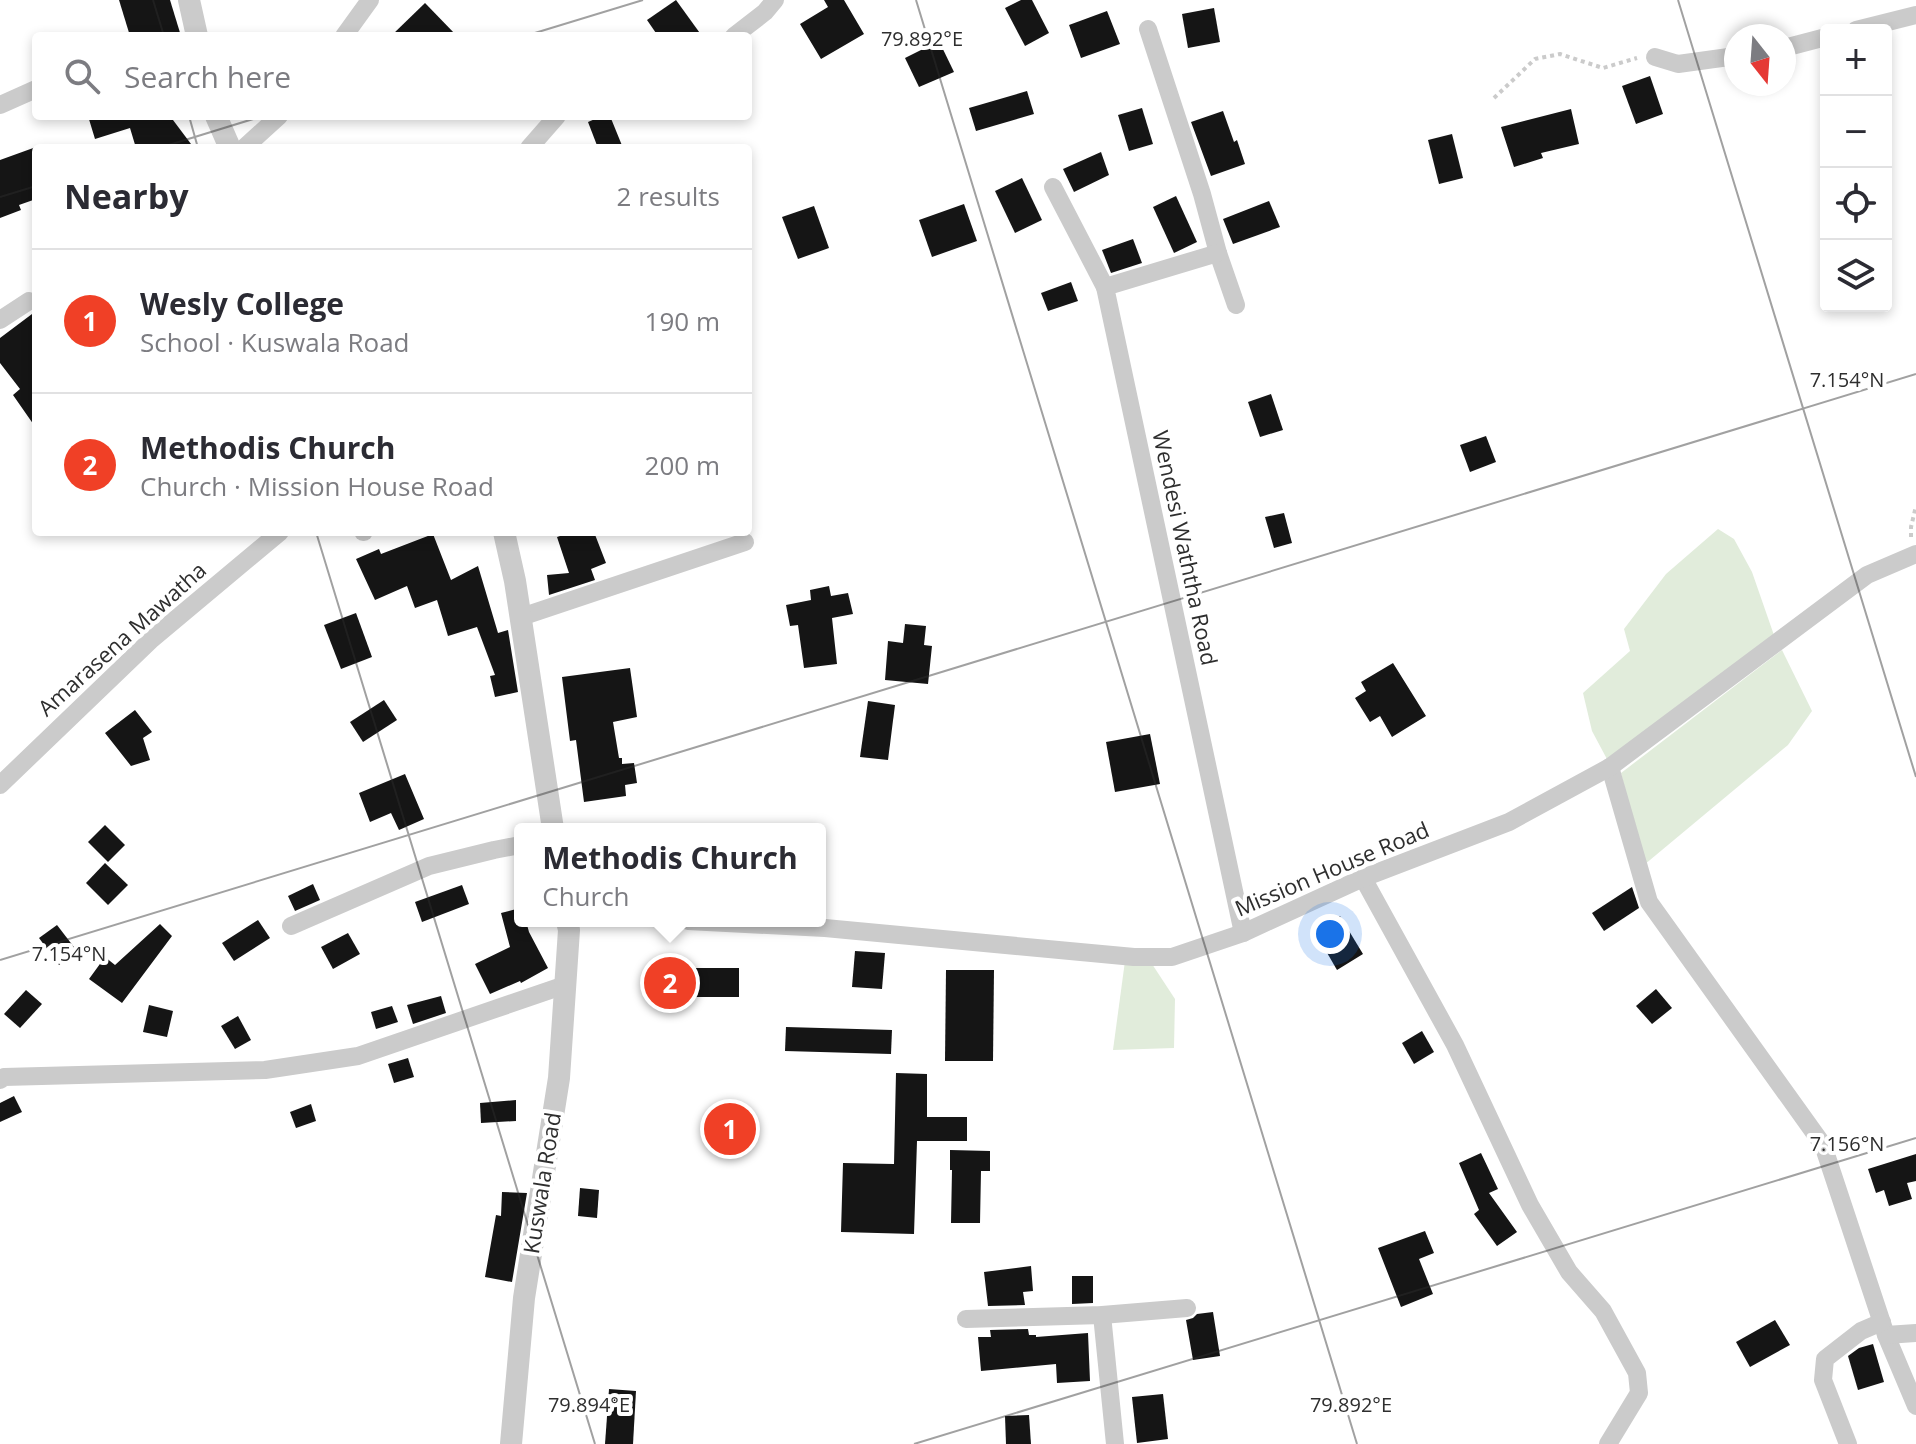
<!DOCTYPE html>
<html lang="en">
<head>
<meta charset="utf-8">
<style>
  body { margin:0; font-family:"Open Sans",sans-serif; background:#f2f2f3; color:#2b2b33 }
  .controls { position:absolute; right:24px; top:24px; display:grid; overflow:hidden; border-radius:8px; box-shadow:0 4px 12px #0003 }
  .controls button { width:72px; height:72px; display:grid; place-items:center; padding:0; border:0; border-bottom:2px solid #e1e1e2; background:#fff; color:#2b2b33; font:40px sans-serif }
  .compass { position:absolute; left:1724px; top:24px; width:72px; height:72px; border-radius:50%; background:#fff; box-shadow:0 4px 12px #0003; rotate:163deg }
  .you { position:absolute; left:1330px; top:934px; width:28px; height:28px; margin:-20px; border:6px solid #fff; border-radius:50%; background:#1a73e8; box-shadow:0 0 0 12px #1a73e833 }
  .badge { display:grid; place-items:center; width:52px; height:52px; border-radius:50%; background:#f04026; color:#fff; font-size:26px; font-weight:700 }
  .pin { position:absolute; translate:-50% -50%; border:4px solid #fff; box-shadow:0 2px 8px #0006 }
  .popup { position:absolute; left:514px; top:823px; width:312px; height:104px; box-sizing:border-box; display:grid; place-content:center; border-radius:8px; background:#fff; filter:drop-shadow(0 2px 6px #0005); font-size:26px; white-space:nowrap; color:#7c7c81 }
  .popup b { font-size:30px; color:#2b2b33 }
  .popup::after { content:''; position:absolute; left:50%; top:100%; margin-left:-16px; border:16px solid transparent; border-top-color:#fff }
  .list { margin:0; padding:0; list-style:none }
  h2 { display:flex; justify-content:space-between; align-items:center; height:104px; margin:0; padding:0 32px; font-size:34px }
  h2 small { font-size:26px; font-weight:400; color:#7c7c81 }
  .list li { display:grid; grid-template-columns:52px 1fr auto; gap:24px; align-items:center; box-sizing:border-box; height:144px; padding:0 32px; border-top:2px solid #e1e1e2 }
  .list b { display:block; font-size:30px; white-space:nowrap }
  .list p { margin:0; font-size:26px; white-space:nowrap; color:#7c7c81 }
  .list em { font-size:26px; font-style:normal; color:#7c7c81 }
  .icon { flex:none; width:44px; height:44px; fill:none; stroke:currentColor; stroke-width:2; stroke-linecap:round; stroke-linejoin:round }
  .map { position:relative; flex:none; width:1916px; height:1444px; overflow:hidden }
  .search { position:absolute; background:#fff; box-shadow:0 4px 12px #0003; left:32px; top:32px; width:720px; height:88px; display:flex; align-items:center; gap:20px; box-sizing:border-box; padding:0 28px; border-radius:8px; color:#7c7c81; font-size:30px }
  .panel { position:absolute; background:#fff; box-shadow:0 4px 12px #0003; left:32px; top:144px; width:720px; height:392px; border-radius:8px }
  .map>svg:first-child { display:block }
  .green { fill:#e1ecdb }
  .building { fill:#151515 }
  .lines { fill:none; stroke-linecap:round; stroke-linejoin:round }
  .path { stroke:#cbcbcb; stroke-width:4; stroke-dasharray:4 4; stroke-linecap:butt }
  .minor { stroke:#cbcbcb; stroke-width:18 }
  .tertiary { stroke:#cbcbcb; stroke-width:22 }
  .ticks { fill:none; stroke:#2e2e2e; stroke-width:2; stroke-opacity:0.45 }
  .labels { text-anchor:middle; stroke-width:8; stroke-linejoin:round; paint-order:stroke }
  .street-label { font-size:22px; fill:#2e2e2e; stroke:#fff }
  .ticks-label { font-size:20px; text-anchor:middle; fill:#2e2e2e; stroke:#fff; stroke-width:8; stroke-linejoin:round; paint-order:stroke }
</style>
</head>
<body>
<div class="map">
<svg width="1916" height="1444" viewBox="0 0 1916 1444">
  <rect width="100%" height="100%" fill="#fff"/>
  <g class="green">
    <path d="M1718 529 1734 539 1752 572 1776 641 1608 761 1592 731 1583 693 1630 651 1624 629 1666 574Z"/>
    <path d="M1782 650 1812 711 1788 745 1644 865 1621 773Z"/>
    <path d="M1125 961 1152 964 1175 999 1174 1048 1113 1050Z"/>
  </g>
  <g class="building">
    <path d="M119 0H170L181 36H130Z"/>
    <path d="M676 0 702 36H658L647 20Z"/>
    <path d="M824 0H844L864 34 821 59 800 24 828 7Z"/>
    <path d="M1021 0H1032L1049 33 1025 46 1005 8Z"/>
    <path d="M425 3 457 36H391Z"/>
    <path d="M1214 8 1220 42 1188 48 1182 14Z"/>
    <path d="M1107 11 1120 44 1081 58 1069 25Z"/>
    <path d="M939 41 954 72 919 87 905 58Z"/>
    <path d="M1650 76 1663 114 1636 124 1622 86Z"/>
    <path d="M1027 91 1034 114 976 131 969 108Z"/>
    <path d="M1142 108 1153 144 1129 151 1118 115Z"/>
    <path d="M1571 109 1579 144 1541 153 1543 158 1514 167 1501 127Z"/>
    <path d="M1223 111 1234 142 1237 140 1245 164 1211 176 1191 122Z"/>
    <path d="M88 116H170L194 148H136L130 128 95 139Z"/>
    <path d="M602 116H610L623 148H598L588 122Z"/>
    <path d="M1452 134 1463 178 1439 184 1428 140Z"/>
    <path d="M36 147V199L19 205 21 210 0 218V160Z"/>
    <path d="M1101 152 1109 175 1074 192 1063 169Z"/>
    <path d="M1022 178 1042 220 1015 233 995 191Z"/>
    <path d="M1176 196 1197 242 1174 253 1153 207Z"/>
    <path d="M1269 201 1280 227 1233 244 1223 219Z"/>
    <path d="M964 204 977 241 932 257 919 220Z"/>
    <path d="M814 206 829 248 798 259 782 217Z"/>
    <path d="M1133 239 1142 263 1111 273 1102 250Z"/>
    <path d="M1071 282 1078 301 1048 311 1041 293Z"/>
    <path d="M36 311V428L13 395 20 389 0 363V338Z"/>
    <path d="M1271 394 1283 430 1260 437 1248 402Z"/>
    <path d="M1486 436 1496 462 1470 472 1460 445Z"/>
    <path d="M1284 513 1292 543 1274 548 1265 517Z"/>
    <path d="M572 532H594L606 563 591 569 595 580 549 595 547 575 569 573 557 537Z"/>
    <path d="M433 534 451 580 478 566 498 633 508 630 518 692 495 697 490 676 495 675 477 627 448 636 437 600 415 608 407 586 375 600 356 559 379 549 381 554Z"/>
    <path d="M829 586 831 596 848 593 853 614 832 618 837 664 804 668 798 625 790 626 786 605 811 600 810 590Z"/>
    <path d="M356 613 372 657 341 669 324 625Z"/>
    <path d="M905 624 926 626 924 645 932 646 928 684 885 680 888 641 903 643Z"/>
    <path d="M1393 663 1426 716 1392 737 1380 716 1370 722 1355 698 1366 691 1361 682Z"/>
    <path d="M630 668 637 717 613 722 619 758H622V764L634 763 637 783 625 785 626 796 584 802 576 740 570 741 562 677Z"/>
    <path d="M384 700 397 720 363 742 350 722Z"/>
    <path d="M868 701 895 705 888 760 860 757Z"/>
    <path d="M135 710 152 732 143 738 150 760 131 766 105 733Z"/>
    <path d="M1150 734 1160 784 1115 792 1106 742Z"/>
    <path d="M405 774 424 819 399 830 391 813 370 822 359 793Z"/>
    <path d="M105 825 125 845 108 862 88 842Z"/>
    <path d="M105 863 128 885 108 905 86 883Z"/>
    <path d="M313 884 320 900 295 911 288 896Z"/>
    <path d="M462 885 469 904 422 922 415 902Z"/>
    <path d="M1632 887 1639 908 1604 931 1592 913Z"/>
    <path d="M520 908V921H526L529 932 548 968 521 983 520 981 490 994 475 964 510 947 501 913Z"/>
    <path d="M1340 916 1363 954 1337 970 1315 932Z"/>
    <path d="M258 920 270 938 234 961 222 943Z"/>
    <path d="M160 924 172 936 122 1003 89 979 105 957 115 965Z"/>
    <path d="M57 925 77 951 59 965 39 938Z"/>
    <path d="M348 933 360 954 333 969 321 947Z"/>
    <path d="M855 951 885 953 882 989 852 987Z"/>
    <rect x="648" y="968" width="91" height="29"/>
    <path d="M946 970H994L993 1061H945Z"/>
    <path d="M1656 989 1672 1008 1652 1024 1636 1006Z"/>
    <path d="M26 990 42 1004 20 1028 4 1014Z"/>
    <path d="M441 996 446 1013 413 1024 407 1005Z"/>
    <path d="M149 1005 173 1011 167 1037 143 1032Z"/>
    <path d="M392 1006 398 1022 376 1029 371 1012Z"/>
    <path d="M238 1016 251 1040 235 1049 221 1026Z"/>
    <path d="M786 1027 892 1030 891 1054 785 1051Z"/>
    <path d="M1422 1031 1434 1052 1414 1064 1402 1043Z"/>
    <path d="M408 1058 414 1077 394 1083 388 1064Z"/>
    <path d="M896 1073 927 1074V1117H967V1141H917L914 1234 841 1232 843 1163 894 1164Z"/>
    <path d="M14 1096 22 1112 0 1122V1103Z"/>
    <path d="M516 1100V1121L481 1123 480 1103Z"/>
    <path d="M311 1104 316 1121 296 1128 290 1112Z"/>
    <path d="M950 1150 990 1151V1171H981L980 1223H951L952 1170H950Z"/>
    <path d="M1481 1153 1498 1189 1489 1193 1517 1232 1497 1246 1474 1214 1479 1210 1459 1163Z"/>
    <path d="M1916 1154V1181L1907 1183 1912 1199 1889 1206 1884 1190 1876 1193 1868 1169Z"/>
    <path d="M580 1188 599 1190 597 1218 578 1216Z"/>
    <path d="M502 1192 527 1193 512 1282 485 1277 496 1215 501 1216Z"/>
    <path d="M1425 1231 1434 1253 1419 1259 1433 1294 1401 1307 1378 1248Z"/>
    <path d="M1031 1266 1033 1291 1023 1292 1025 1305 988 1306 984 1272Z"/>
    <path d="M1072 1276H1093V1303L1072 1304Z"/>
    <path d="M1213 1312 1220 1356 1193 1360 1186 1320 1193 1318 1197 1314Z"/>
    <path d="M1775 1320 1790 1345 1750 1367 1736 1342Z"/>
    <path d="M1028 1329 1029 1335H1036V1337L1088 1333 1090 1381 1057 1383 1056 1364 981 1371 978 1337H991L990 1330Z"/>
    <path d="M1873 1344 1884 1382 1858 1390 1848 1356 1859 1348Z"/>
    <path d="M609 1389 636 1391 633 1444H605Z"/>
    <path d="M1163 1394 1168 1439 1137 1443 1132 1397Z"/>
    <path d="M1029 1415 1031 1444H1006L1005 1416Z"/>
  </g>
  <g class="lines">
    <g class="path">
      <path d="M1494 98 1535 59 1560 54 1603 68 1637 58"/>
      <path d="M1911 537V527L1916 506"/>
    </g>
    <g class="minor">
      <path d="M1148 29 1202 194 1218 253 1236 305"/>
      <path d="M1856 30 1916 15"/>
      <path d="M344 36 370 0"/>
      <path d="M734 36 765 12 775 0"/>
      <path d="M1784 48 1826 37"/>
      <path d="M1655 57 1678 64 1736 56"/>
      <path d="M0 105 36 89"/>
      <path d="M244 148 279 116"/>
      <path d="M529 148 557 116"/>
      <path d="M1053 187 1105 287"/>
      <path d="M1218 253 1105 287 1243 933"/>
      <path d="M0 320 29 301"/>
      <path d="M363 532H364"/>
      <path d="M521 617 745 542"/>
      <path d="M1610 767 1649 902 1823 1145 1886 1335 1916 1406"/>
      <path d="M0 785 152 639 280 532"/>
      <path d="M1363 878 1455 1045 1530 1205 1569 1272 1603 1311 1637 1373 1639 1393 1608 1444"/>
      <path d="M688 921 825 928 1134 957H1172L1243 933 1363 878 1509 822 1610 767 1867 575 1916 554"/>
      <path d="M291 926 429 866 494 850 520 845"/>
      <path d="M0 1080 4 1077 265 1070 358 1056 565 985"/>
      <path d="M1102 1315 1115 1444"/>
      <path d="M966 1319 1102 1315 1187 1308"/>
      <path d="M1886 1335 1916 1333"/>
      <path d="M1848 1444 1823 1380 1825 1359 1861 1331 1882 1322"/>
    </g>
    <g class="tertiary">
      <path d="M189 0 197 36"/>
      <path d="M216 116 230 148"/>
      <path d="M504 532 515 581 553 829"/>
      <path d="M511 1444 524 1298 559 1078 569 930 567 921"/>
    </g>
  </g>
  <path class="ticks" d="M153 0 164 36M916 0 1357 1444M1678 0 1916 777M525 36 643 0M189 116 198 148M159 148 263 116M0 197 36 186M316 532 595 1444M0 960 1916 374M914 1444 1916 1138"/>
  <g class="labels">
    <g class="street-label">
      <text transform="translate(1185 548) rotate(78)" y="8">Wendesi Waththa Road</text>
      <text transform="translate(122 639) rotate(-42)" y="8">Amarasena Mawatha</text>
      <text transform="translate(1332 869) rotate(-23)" y="8">Mission House Road</text>
      <text transform="translate(542 1183) rotate(-81)" y="8">Kuswala Road</text>
    </g>
  </g>
  <g class="ticks-label">
    <text x="922" y="46">79.892°E</text>
    <text x="1847" y="387">7.154°N</text>
    <text x="69" y="961">7.154°N</text>
    <text x="1847" y="1151">7.156°N</text>
    <text x="589" y="1412">79.894°E</text>
    <text x="1351" y="1412">79.892°E</text>
  </g>
</svg>
<div class="controls">
<button>+</button>
<button>−</button>
<button><svg class="icon" aria-label="locate" viewBox="0 0 24 24"><circle cx="12" cy="12" r="6"/><path d="M12 2v4M12 18v4M2 12h4M18 12h4"/></svg></button>
<button><svg class="icon" aria-label="layers" viewBox="0 0 24 24"><path d="M12 4l9 5-9 5-9-5zM3 14l9 5 9-5"/></svg></button>
</div>
<svg class="compass" viewBox="-18 -18 36 36"><path d="M0-13l5 13h-10z" fill="#e53935"/><path d="M0 13l5-13h-10z" fill="#7c7c81"/></svg>
<div class="you"></div>
<div class="pin badge" style="left:730px;top:1129px">1</div>
<div class="pin badge" style="left:670px;top:983px">2</div>
<div class="popup"><b>Methodis Church</b>Church</div>
<div class="search"><svg class="icon" aria-label="search" viewBox="0 0 24 24"><circle cx="10" cy="10" r="6"/><path d="M15 15l6 6"/></svg>Search here</div>
<section class="panel">
<h2>Nearby<small>2 results</small></h2>
<ul class="list">
<li><span class="badge">1</span><div><b>Wesly College</b><p>School · Kuswala Road</p></div><em>190 m</em></li>
<li><span class="badge">2</span><div><b>Methodis Church</b><p>Church · Mission House Road</p></div><em>200 m</em></li>
</ul>
</section>
</div>
</body>
</html>
